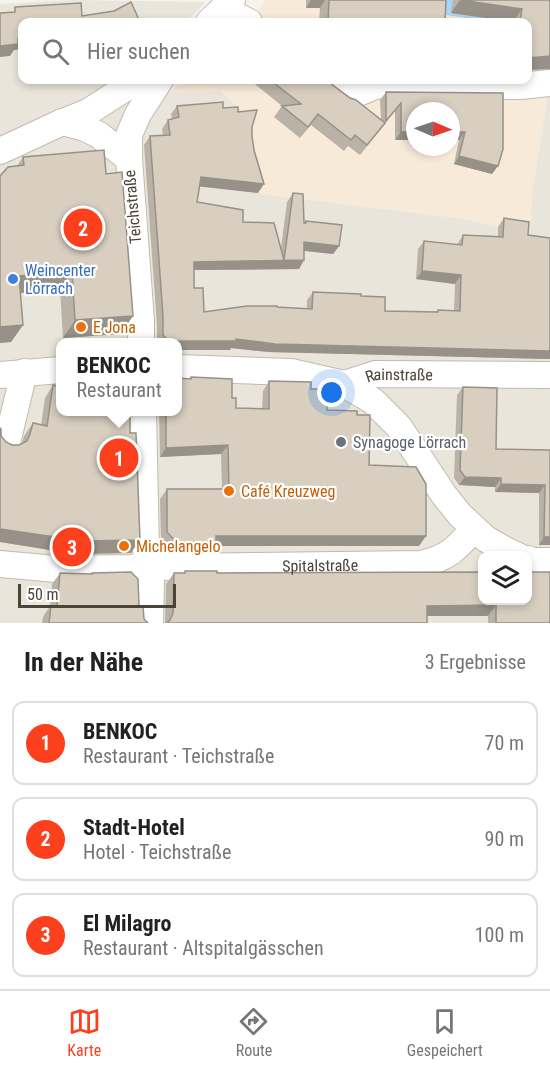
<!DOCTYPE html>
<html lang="de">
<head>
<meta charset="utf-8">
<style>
  body { margin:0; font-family:"Roboto Condensed",sans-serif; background:#f2f2f2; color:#222 }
  .controls { position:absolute; right:18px; bottom:18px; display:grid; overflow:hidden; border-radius:12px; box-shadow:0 3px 9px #0003 }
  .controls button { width:54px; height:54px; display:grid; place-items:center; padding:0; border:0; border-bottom:2px solid #e0e0e0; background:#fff; color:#222; font:30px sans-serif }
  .compass { position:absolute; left:406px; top:102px; width:54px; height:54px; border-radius:50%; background:#fff; box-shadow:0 3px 9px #0003; rotate:92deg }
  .scale { position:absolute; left:18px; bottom:15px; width:158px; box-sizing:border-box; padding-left:6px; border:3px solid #4b4439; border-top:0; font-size:16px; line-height:21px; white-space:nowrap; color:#4b4439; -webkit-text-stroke:4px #fff; paint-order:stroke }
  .you { position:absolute; left:332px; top:393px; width:21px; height:21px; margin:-15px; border:4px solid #fff; border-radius:50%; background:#1a73e8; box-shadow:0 0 0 9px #1a73e833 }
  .badge { display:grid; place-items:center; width:39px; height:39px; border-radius:50%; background:#fc3f1d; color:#fff; font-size:20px; font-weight:700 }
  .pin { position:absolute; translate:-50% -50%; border:3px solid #fff; box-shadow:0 2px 6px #0006 }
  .popup { position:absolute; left:56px; top:338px; width:126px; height:78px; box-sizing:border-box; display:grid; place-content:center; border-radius:12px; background:#fff; filter:drop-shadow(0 2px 4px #0005); font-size:20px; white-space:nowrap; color:#767676 }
  .popup b { font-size:22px; color:#222 }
  .popup::after { content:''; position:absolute; left:50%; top:100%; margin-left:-12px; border:12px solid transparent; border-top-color:#fff }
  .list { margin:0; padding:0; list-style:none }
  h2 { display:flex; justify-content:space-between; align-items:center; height:78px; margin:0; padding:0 24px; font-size:26px }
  h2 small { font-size:20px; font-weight:400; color:#767676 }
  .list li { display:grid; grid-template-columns:39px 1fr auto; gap:18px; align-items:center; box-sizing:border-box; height:84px; margin:0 12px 12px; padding:0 12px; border:2px solid #e0e0e0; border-radius:12px }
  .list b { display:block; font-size:22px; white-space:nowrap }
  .list p { margin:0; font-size:20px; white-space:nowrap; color:#767676 }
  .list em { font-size:20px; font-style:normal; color:#767676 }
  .icon { flex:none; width:33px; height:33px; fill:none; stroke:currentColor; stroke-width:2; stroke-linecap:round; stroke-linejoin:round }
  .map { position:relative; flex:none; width:550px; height:623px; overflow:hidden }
  .search { position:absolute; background:#fff; box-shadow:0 3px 9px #0003; left:18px; right:18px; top:18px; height:66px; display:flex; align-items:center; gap:15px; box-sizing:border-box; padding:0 21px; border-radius:12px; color:#767676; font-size:22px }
  .sheet { height:366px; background:#fff }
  nav { display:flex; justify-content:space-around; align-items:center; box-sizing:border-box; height:84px; border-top:2px solid #e0e0e0; background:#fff; font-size:16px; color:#767676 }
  nav a { display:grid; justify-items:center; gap:3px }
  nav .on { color:#fc3f1d }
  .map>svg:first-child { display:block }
  .residential { fill:#eae5da; fill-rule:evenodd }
  .commercial { fill:#f7ead8; fill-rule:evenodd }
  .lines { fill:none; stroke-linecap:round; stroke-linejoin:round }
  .canal { stroke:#a9d4f2; stroke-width:22 }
  .minor-casing { stroke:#c2bbae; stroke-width:28 }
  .minor { stroke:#fff; stroke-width:26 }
  .wall { fill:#bab2a6 }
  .shaded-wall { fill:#979187 }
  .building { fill:#d8cfc1; stroke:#979187; stroke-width:1.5 }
  .shop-dot { fill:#3f7fe0; stroke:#fff; stroke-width:2 }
  .food-dot { fill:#e8710a; stroke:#fff; stroke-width:2 }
  .worship-dot { fill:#6b7280; stroke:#fff; stroke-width:2 }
  .labels { text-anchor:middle; stroke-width:4.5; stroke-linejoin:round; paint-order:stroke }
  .street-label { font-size:16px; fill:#4b4439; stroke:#fff }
  .shop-label { font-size:16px; fill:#366cbe; stroke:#fff; text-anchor:start }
  .food-label { font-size:16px; fill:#c56008; stroke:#fff; text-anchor:start }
  .worship-label { font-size:16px; fill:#5b616d; stroke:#fff; text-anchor:start }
</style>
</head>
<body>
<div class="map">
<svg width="550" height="623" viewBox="0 0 550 623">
  <rect width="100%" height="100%" fill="#f6f3ec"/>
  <path class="residential" d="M75 0 206 2 186 22H22V80H162L170 93 220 91 251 119V158L260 194 418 213 458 218 498 227 530 230 532 192 550 83V623H0V4ZM60 342H178V412H60ZM482 556H528V600H482Z"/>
  <path class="commercial" d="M266 0H550V83L532 192 530 230 498 227 458 218 418 213 260 194 246 137 250 119 220 91 170 93 184 80H528V22H245L257 12ZM415 111H451V147H415Z"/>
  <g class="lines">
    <path class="canal" d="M399 0 426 1 483 9"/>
    <g class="minor-casing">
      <g id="minor">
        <path d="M223 9 249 22"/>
        <path d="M209 22 232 0"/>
        <path d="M329 80 351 96 377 85 521 86 550 83"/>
        <path d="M62 122 85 128 99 135 129 159"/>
        <path d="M0 151 58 124 88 112 138 80"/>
        <path d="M141 342V321L129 159V135L138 114 160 80"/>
        <path id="s1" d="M178 368 291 372 344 384 375 374 550 375"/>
        <path d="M0 375 60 370"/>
        <path d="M344 384 373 401 399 427 444 495 460 515 486 539 509 552 518 556"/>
        <path d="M143 412 146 551 153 564 151 580 150 623"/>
        <path d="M7 443 24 372"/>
        <path d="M528 559 532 561H550"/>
        <path id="s2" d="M0 564 56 569 131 568 153 564 168 567 421 564C448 558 456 549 474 529"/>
      </g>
    </g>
    <use href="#minor" class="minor"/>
  </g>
  <g class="wall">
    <path d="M306 0H446L445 22H319L320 8H306Z"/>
    <path d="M453 0H550V69L528 70V22H513L451 13Z"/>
    <path d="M250 80H326L381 119 380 100 386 92 503 93 492 174 454 164 459 140H451V111L415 140H395V111L360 155 348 146 344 151 311 125 300 138 274 117 282 106Z"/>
    <path d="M177 106 223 108 238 112 252 127V136L258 193 200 186 197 202 243 222 281 248 287 202 293 193 304 223 306 221 339 246 333 254 304 251V260L299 269 194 270V288L204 312 277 307 307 309V300L313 292 361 296 385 311 436 312 438 310H454L455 284 416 279 418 249 424 241 457 245 463 235 498 236V227L504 218 528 235 550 359 269 352 231 348 230 350H177V342H157V325L144 145 150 136 163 135 162 129 168 120 172 119 171 114Z"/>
    <path d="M23 157 106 174 133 316 120 334 63 338 60 290 20 293 23 325 11 342 0 343V176L17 166Z"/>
    <path d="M191 377 232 398 236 408 262 409 263 391 269 381 311 389 327 410 357 415 369 465 419 546H213L209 552H171L161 542 160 499 167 489H222L221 454 160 457 159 411H177Z"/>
    <path d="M53 385 130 433 131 553 75 554 0 542V428L1 436 6 442 12 445H19L22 443 24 436 33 423 41 425 45 398Z"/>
    <path d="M463 387 496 449 550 450V545H539V493L495 492V487L459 485 454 478 457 395Z"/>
    <path d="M185 571 217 573 483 572 550 623H488V616H427V623H165L166 584 174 573H184Z"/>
    <path d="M60 573 91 574 92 573 139 606 144 619 148 623H42L43 617 50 606 52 584Z"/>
  </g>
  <g class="shaded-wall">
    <path d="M311 0H325L320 8H306Z"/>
    <path d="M460 0 522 9 513 22 451 13Z"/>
    <path d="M18 38H22V49L14 50 10 56 0 57V46Z"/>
    <path d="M550 56V69L528 70V58Z"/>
    <path d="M401 132H415V140H395Z"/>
    <path d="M451 132H465L459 140H451Z"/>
    <path d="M459 156 498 166 492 174 454 164Z"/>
    <path d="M201 177 264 184 258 193 195 186Z"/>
    <path d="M304 242 339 246 333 254 298 250Z"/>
    <path d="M304 260 299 269 189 270 194 262Z"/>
    <path d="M422 271 461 275 455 284 416 279Z"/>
    <path d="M72 272 60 290 7 294 19 276Z"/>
    <path d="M133 316 120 334 63 338 75 320Z"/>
    <path d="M23 325 11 342 0 343V327Z"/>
    <path d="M236 339 550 351V359L269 352 231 348 230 350H177V342H168L169 341Z"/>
    <path d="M228 445 221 454 160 457 166 448Z"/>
    <path d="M465 477 501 478 495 487 459 485Z"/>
    <path d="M501 484 545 485 539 493 495 492Z"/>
    <path d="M0 529 140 540 131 553 75 554 0 542Z"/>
    <path d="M216 536H426L419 546H213L209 552H171L177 543Z"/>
    <path d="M544 537H550V545H539Z"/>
    <path d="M496 605 488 616H419L427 606Z"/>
  </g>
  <g class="building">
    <path d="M329 0H446L445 22H328Z"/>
    <path d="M461 0H550V56L528 58V22H520L522 9Z"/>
    <path d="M131 2 140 22H22V38H18V44L0 46V13L15 12V7L81 3 82 16 114 11Z"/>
    <path d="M152 19 153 22H144Z"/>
    <path d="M270 80H326L350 98 356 100 385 123 367 145 355 135 351 140 318 114 308 127 282 106 301 104Z"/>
    <path d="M386 92 503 93V149L498 166 459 156 465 132H451V111H415V132H401V103L386 121Z"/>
    <path d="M223 102V108L238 107V112L257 110 252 127V136L254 150 264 184 201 177 197 202 243 210V222L274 223 284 260 293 193 303 194 304 223H306V221L342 225 339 246 304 242V260L194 262V288H203L204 312 247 306H277V307L312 309 313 292 361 294V296L385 297V311L438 312V310L460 311 461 275 422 271 424 241 462 245 463 235 503 237 504 218 529 222 528 235 550 238V351L275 344 236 339V341H169L163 335V316L150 136 170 135 168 120 179 117 177 106Z"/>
    <path d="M104 150 106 174 122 172 133 316 75 320 72 272 19 276 23 325 0 327V176L8 167 24 165 23 157Z"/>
    <path d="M191 377 232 379V398H236V408L269 409V381L311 382V389H327V410L357 411V415H370L369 465 416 467 426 484V536H216V542L177 543 167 532V489H229L228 445 166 448V411H177V378L191 379Z"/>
    <path d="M53 385 60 387V411L130 412V433H136L140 540 83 541 0 529V428L1 429V436L6 442 12 445H19L27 441 30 434 33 423 47 426Z"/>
    <path d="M463 387 497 388 496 449 550 450V537H544L545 485 501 484V478L465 477 460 470Z"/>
    <path d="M185 571H217V573L483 572V600H528V572H550V623H496V605L427 606V623H167L170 620 173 613 174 573H185Z"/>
    <path d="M131 572 138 579 139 606H143L144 619 148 623H49L51 606H57L60 573 92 574V573Z"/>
  </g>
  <circle class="shop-dot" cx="13" cy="279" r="6"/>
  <g class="food-dot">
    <circle cx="81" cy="327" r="6"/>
    <circle cx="229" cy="491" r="6"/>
    <circle cx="124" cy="546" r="6"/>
  </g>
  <circle class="worship-dot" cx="341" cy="442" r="6"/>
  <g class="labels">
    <g class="street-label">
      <text transform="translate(132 207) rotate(-95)" y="6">Teichstraße</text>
      <text dy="6" stroke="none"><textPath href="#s1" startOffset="224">Rainstraße</textPath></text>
      <text dy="6" stroke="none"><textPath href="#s2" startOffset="321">Spitalstraße</textPath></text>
    </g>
    <g class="shop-label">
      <text x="25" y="276">Weincenter<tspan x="25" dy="18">Lörrach</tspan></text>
    </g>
    <g class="food-label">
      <text x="93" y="333">E Jona</text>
      <text x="241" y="497">Café Kreuzweg</text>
      <text x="136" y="552">Michelangelo</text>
    </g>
    <g class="worship-label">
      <text x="353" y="448">Synagoge Lörrach</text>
    </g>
  </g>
</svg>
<div class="controls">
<button><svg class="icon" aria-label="layers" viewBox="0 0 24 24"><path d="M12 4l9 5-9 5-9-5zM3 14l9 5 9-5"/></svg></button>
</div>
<svg class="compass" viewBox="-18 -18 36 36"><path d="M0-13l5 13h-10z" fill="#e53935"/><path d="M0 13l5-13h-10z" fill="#767676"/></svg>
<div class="scale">50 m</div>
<div class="you"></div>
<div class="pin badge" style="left:119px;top:458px">1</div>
<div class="popup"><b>BENKOC</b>Restaurant</div>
<div class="pin badge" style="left:83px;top:228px">2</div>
<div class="pin badge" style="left:72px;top:547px">3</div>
<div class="search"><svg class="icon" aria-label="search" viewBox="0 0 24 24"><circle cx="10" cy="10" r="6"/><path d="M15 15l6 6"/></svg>Hier suchen</div>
</div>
<section class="sheet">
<h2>In der Nähe<small>3 Ergebnisse</small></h2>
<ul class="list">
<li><span class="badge">1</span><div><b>BENKOC</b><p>Restaurant · Teichstraße</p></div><em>70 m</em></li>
<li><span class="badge">2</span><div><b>Stadt-Hotel</b><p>Hotel · Teichstraße</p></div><em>90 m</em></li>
<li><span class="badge">3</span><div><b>El Milagro</b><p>Restaurant · Altspitalgässchen</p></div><em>100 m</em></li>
</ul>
</section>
<nav>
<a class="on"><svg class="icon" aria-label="map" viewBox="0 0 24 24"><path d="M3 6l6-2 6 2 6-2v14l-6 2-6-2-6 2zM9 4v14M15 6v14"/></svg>Karte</a>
<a><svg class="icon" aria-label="directions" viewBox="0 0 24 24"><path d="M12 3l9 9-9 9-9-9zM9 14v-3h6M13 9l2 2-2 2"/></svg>Route</a>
<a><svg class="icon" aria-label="saved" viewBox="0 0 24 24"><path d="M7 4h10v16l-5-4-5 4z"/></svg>Gespeichert</a>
</nav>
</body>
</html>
